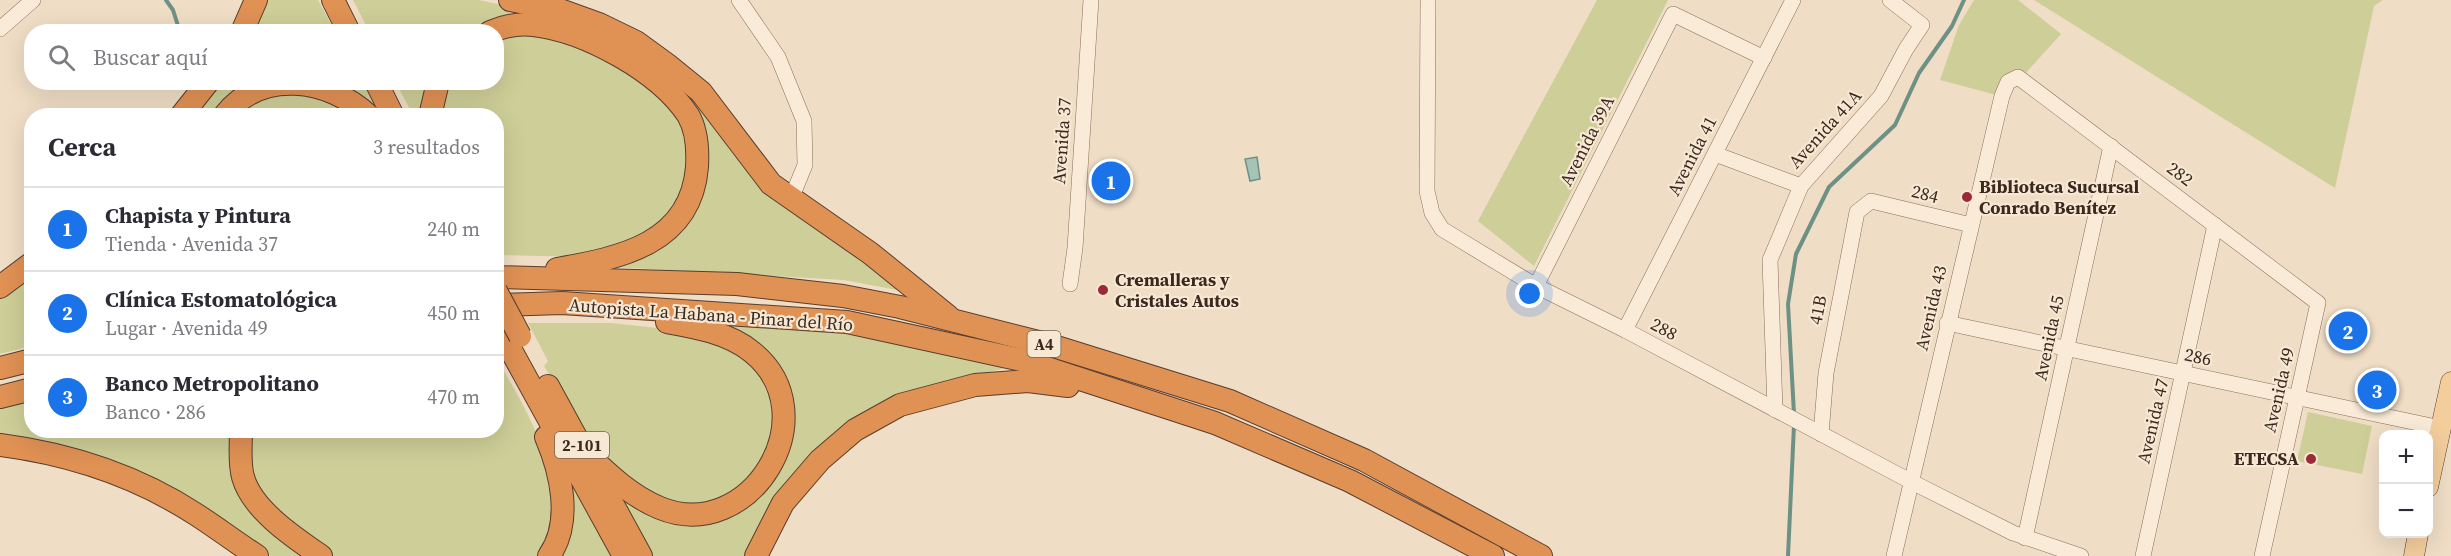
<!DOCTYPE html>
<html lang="es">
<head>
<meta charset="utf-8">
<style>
  body { margin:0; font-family:"Source Serif 4",serif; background:#f2f2f3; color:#2b2b33 }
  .controls { position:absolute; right:18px; bottom:18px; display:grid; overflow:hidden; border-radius:12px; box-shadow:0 6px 24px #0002 }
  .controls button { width:54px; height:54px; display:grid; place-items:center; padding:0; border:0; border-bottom:2px solid #e1e1e2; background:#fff; color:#2b2b33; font:30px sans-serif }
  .you { position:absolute; left:1530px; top:294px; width:21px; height:21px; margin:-15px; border:4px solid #fff; border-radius:50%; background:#1a73e8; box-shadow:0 0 0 9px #1a73e833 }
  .badge { display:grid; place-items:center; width:39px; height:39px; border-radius:50%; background:#1a73e8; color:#fff; font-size:20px; font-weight:700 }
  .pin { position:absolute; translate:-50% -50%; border:3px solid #fff; box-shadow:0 2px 6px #0006 }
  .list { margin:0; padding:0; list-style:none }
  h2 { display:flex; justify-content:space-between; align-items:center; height:78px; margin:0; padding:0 24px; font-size:26px }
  h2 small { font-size:20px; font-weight:400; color:#7c7c81 }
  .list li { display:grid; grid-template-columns:39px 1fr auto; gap:18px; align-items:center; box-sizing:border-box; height:84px; padding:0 24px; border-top:2px solid #e1e1e2 }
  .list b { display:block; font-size:22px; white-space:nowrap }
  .list p { margin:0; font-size:20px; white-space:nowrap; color:#7c7c81 }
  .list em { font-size:20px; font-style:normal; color:#7c7c81 }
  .icon { flex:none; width:33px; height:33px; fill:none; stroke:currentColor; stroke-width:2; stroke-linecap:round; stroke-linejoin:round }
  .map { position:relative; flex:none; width:2451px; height:556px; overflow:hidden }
  .search { position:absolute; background:#fff; box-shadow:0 6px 24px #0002; left:24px; top:24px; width:480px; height:66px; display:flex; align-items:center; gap:15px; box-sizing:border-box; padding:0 21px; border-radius:24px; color:#7c7c81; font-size:22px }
  .panel { position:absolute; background:#fff; box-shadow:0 6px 24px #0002; left:24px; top:108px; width:480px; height:330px; border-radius:24px }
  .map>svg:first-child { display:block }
  .green { fill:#cece98 }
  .water { fill:#a6c3b7; stroke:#6d9184; stroke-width:1.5 }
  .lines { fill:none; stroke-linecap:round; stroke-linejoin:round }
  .stream { stroke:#6d9184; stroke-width:4 }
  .minor-casing { stroke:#8b6e5a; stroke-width:16 }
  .major-casing { stroke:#593d2e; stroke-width:21 }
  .highway-casing { stroke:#593d2e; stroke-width:24 }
  .minor { stroke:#faebd8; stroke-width:15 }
  .major { stroke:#f3cd9c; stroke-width:20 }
  .highway { stroke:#e09154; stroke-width:22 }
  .highway-bridge-casing { stroke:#593d2e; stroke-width:24; stroke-linecap:butt }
  .highway-bridge { stroke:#e09154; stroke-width:22 }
  .poi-dot { fill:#9c2838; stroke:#f7e8d4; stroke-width:2 }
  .labels { text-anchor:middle; stroke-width:4.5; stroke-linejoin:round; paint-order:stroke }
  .shield { fill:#f7e8d4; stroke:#736255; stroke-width:1.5 }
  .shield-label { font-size:16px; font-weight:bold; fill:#3b281e }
  .street-label { font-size:18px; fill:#3b281e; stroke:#f7e8d4 }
  .poi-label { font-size:18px; font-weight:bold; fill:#3b281e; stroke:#f7e8d4; text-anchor:start }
</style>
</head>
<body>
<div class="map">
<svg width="2451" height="556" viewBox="0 0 2451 556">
  <rect width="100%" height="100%" fill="#efddc5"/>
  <g class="green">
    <path d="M261 0H318L335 31 246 32Z"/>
    <path d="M353 0H479L570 20 682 87 723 138 913 293 844 280 596 266 672 234 701 129 626 56 497 22 478 31H369Z"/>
    <path d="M1597 0H1668L1534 266 1478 221Z"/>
    <path d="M1974 0H2018L2061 34 2004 97 1940 80 1959 25Z"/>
    <path d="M2034 0H2383L2374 6 2335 188Z"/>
    <path d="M497 35 557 36 641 77 687 124 693 153 681 203 639 242 587 257 497 255 496 116 437 115 446 83 496 82Z"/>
    <path d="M212 83H261L218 115 185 116Z"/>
    <path d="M321 83H363L381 115H378Z"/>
    <path d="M396 83H431L424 115H413Z"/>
    <path d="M312 90 358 116H233L260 95Z"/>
    <path d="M31 269V346L0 354V293Z"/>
    <path d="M695 320 848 334 1006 368 932 386 884 404 748 556H652L614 487 659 514 762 490 784 385Z"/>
    <path d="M528 323H611L666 329 739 350 759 369 774 398 777 425 758 476 709 505 663 502 608 463 583 429 544 366 548 361Z"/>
    <path d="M497 360C524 403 563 474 554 526 552 536 545 547 541 556H334L288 524 261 494 250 471 248 431 496 430Z"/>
    <path d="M31 397 32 430 235 431 237 481 311 556H271L205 513 0 438V407Z"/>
    <path d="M2308 412 2372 426 2362 474 2297 461Z"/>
    <path d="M560 457 615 556H554Z"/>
  </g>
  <path class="water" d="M1257 157 1260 179 1250 181 1245 159Z"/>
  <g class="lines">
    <g class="stream">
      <path d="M166 0 173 10 180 32"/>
      <path d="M1794 414 1788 304 1796 254 1829 187 1895 125 1919 73 1952 26 1964 0"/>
      <path d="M1788 556 1794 425"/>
    </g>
    <g class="minor-casing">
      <g id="minor">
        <path d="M739 0 778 57 804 121 805 165 791 199"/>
        <path d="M1428 0 1427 191 1432 213 1442 229 1536 286 1625 330 1912 482 2013 533 2081 556"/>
        <path d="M0 29 33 0"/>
        <path d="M1715 154 1801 186"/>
        <path d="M1070 284 1075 248 1091 0"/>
        <path d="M1536 286 1673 14 1764 58"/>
        <path d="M1947 323 2441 428"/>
        <path d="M1625 330 1793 0"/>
        <path d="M1775 410 1770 260 1801 186 1881 96 1906 49 1922 25 1890 0"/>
        <path d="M1821 434 1826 373 1857 212 1871 201 1971 225"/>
        <path d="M2025 538 2111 146"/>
        <path d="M1894 556 2002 96 2008 82 2018 77 2318 303 2262 556"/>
        <path d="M2143 556 2215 225"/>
      </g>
    </g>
    <g class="major-casing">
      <g id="major">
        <path d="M2428 487 2451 382"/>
        <path d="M2414 556 2418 534"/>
      </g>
    </g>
    <g class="highway-casing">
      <g id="highway">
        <path d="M333 0 349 32"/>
        <path d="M510 0 560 10 599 24 636 42 669 66 701 92 771 184 870 253 948 316"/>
        <path d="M242 32 256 0"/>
        <path d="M490 32C504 26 519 23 534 25 585 31 659 71 688 115 697 130 698 150 697 167 691 244 620 258 557 269"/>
        <path d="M376 82 393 116"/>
        <path d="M181 116 208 82"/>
        <path d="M224 116C261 68 329 78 369 116"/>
        <path d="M430 116 438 82"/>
        <path d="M496 277 737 284 843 296 900 307 1050 345 1230 401 1364 460 1541 556"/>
        <path d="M0 287 32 263"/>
        <path d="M496 305 562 303 847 322 1022 360 1215 423 1350 481 1493 556"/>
        <path d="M496 323 624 556"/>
        <path d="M0 368 32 360"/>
        <path d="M548 386 641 556"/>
        <path d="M0 397 32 389"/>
        <path d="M241 430C241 445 239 463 243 477 252 510 295 538 321 556"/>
        <path d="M546 437C561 472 573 522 549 556"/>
        <path d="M0 445C70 454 137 476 197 515 217 528 237 543 257 556"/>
        <path d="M587 454C609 475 631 496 660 508 750 545 830 415 752 352 729 333 695 327 667 322"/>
        <path d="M756 556 783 503 820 460 855 430 900 405 975 385 1028 381 1068 386"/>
      </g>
    </g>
    <use href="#minor" class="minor"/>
    <use href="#major" class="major"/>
    <use href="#highway" class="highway"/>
    <g class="highway-bridge-casing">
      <path id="highway-bridge" d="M496 291 520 336"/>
    </g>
    <use href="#highway-bridge" class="highway-bridge"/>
  </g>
  <g class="poi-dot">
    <circle cx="1967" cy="197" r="6"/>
    <circle cx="1103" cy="290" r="6"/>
    <circle cx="2311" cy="459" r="6"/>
  </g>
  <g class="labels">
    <g class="shield">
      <rect x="1027.5" y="331" width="33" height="26" rx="4.5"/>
      <rect x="555" y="432" width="54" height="26" rx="4.5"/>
    </g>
    <g class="shield-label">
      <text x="1044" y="350">A4</text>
      <text x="582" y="451">2-101</text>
    </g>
    <g class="street-label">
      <text transform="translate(1825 129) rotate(-48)" y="6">Avenida 41A</text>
      <text transform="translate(1062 141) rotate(-86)" y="6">Avenida 37</text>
      <text transform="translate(1587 141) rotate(-63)" y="6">Avenida 39A</text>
      <text transform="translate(1692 156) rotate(-63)" y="6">Avenida 41</text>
      <text transform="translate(2180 174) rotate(37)" y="6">282</text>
      <text transform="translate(1925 194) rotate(14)" y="6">284</text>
      <text transform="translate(1931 308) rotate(-77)" y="6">Avenida 43</text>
      <text transform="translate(1818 310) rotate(-79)" y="6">41B</text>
      <text transform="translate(711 315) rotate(4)" y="6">Autopista La Habana - Pinar del Río</text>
      <text transform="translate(1664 329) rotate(28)" y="6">288</text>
      <text transform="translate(2049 338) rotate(-78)" y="6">Avenida 45</text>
      <text transform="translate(2198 357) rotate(12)" y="6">286</text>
      <text transform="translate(2279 390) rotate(-77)" y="6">Avenida 49</text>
      <text transform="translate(2153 421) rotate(-77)" y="6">Avenida 47</text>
    </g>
    <g class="poi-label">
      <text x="1979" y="193">Biblioteca Sucursal<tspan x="1979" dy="21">Conrado Benítez</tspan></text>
      <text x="1115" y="286">Cremalleras y<tspan x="1115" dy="21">Cristales Autos</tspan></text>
      <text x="2299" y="465" text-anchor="end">ETECSA</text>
    </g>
  </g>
</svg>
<div class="controls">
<button>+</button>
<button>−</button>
</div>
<div class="you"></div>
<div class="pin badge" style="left:1111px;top:181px">1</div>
<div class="pin badge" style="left:2348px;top:331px">2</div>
<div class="pin badge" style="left:2377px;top:390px">3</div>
<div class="search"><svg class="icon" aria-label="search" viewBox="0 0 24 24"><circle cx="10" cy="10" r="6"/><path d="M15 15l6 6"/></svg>Buscar aquí</div>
<section class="panel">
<h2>Cerca<small>3 resultados</small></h2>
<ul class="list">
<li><span class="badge">1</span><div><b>Chapista y Pintura</b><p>Tienda · Avenida 37</p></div><em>240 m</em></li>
<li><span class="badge">2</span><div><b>Clínica Estomatológica</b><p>Lugar · Avenida 49</p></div><em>450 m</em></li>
<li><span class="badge">3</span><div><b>Banco Metropolitano</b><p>Banco · 286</p></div><em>470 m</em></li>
</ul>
</section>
</div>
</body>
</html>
